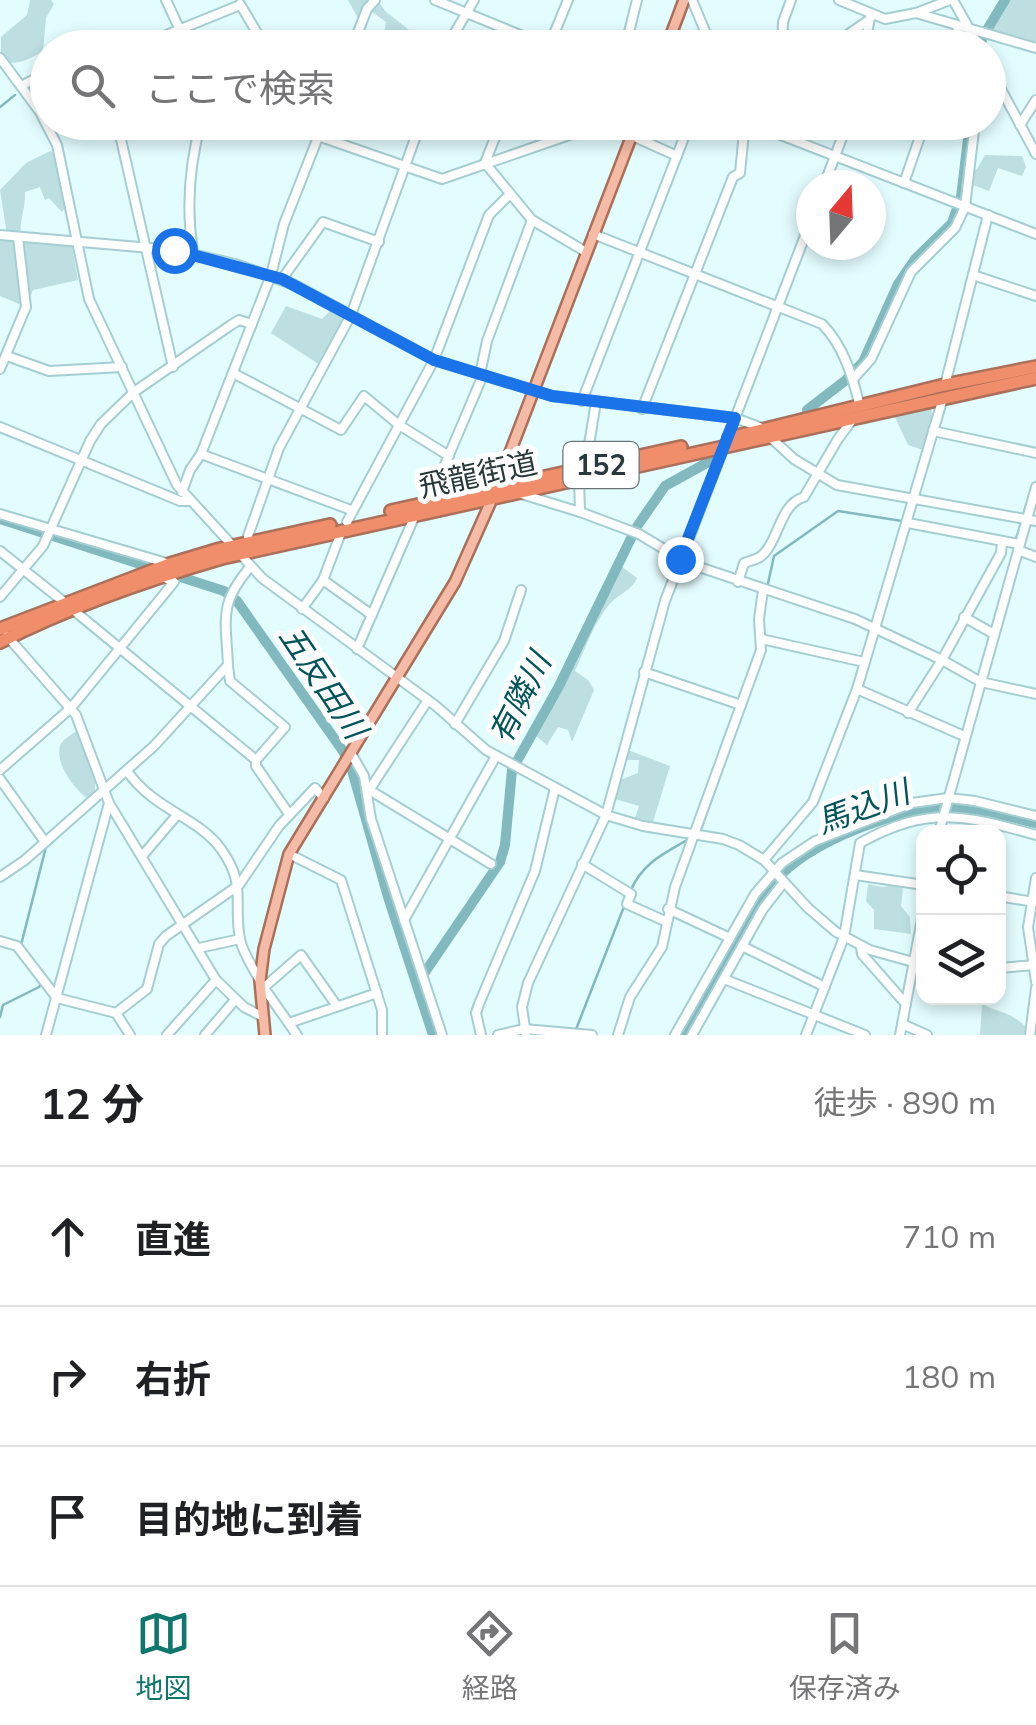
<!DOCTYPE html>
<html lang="ja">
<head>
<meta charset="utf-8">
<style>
  body { margin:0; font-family:Mulish,"Noto Sans JP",sans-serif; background:#f6f6f6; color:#202124 }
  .controls { position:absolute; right:30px; bottom:30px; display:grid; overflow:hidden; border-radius:20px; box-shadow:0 5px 15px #0003 }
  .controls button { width:90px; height:90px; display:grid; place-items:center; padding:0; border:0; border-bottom:2px solid #e0e0e0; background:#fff; color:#202124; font:50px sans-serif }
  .compass { position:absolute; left:796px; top:170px; width:90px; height:90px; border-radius:50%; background:#fff; box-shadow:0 5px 15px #0003; rotate:19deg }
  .stop { position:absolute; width:30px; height:30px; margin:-22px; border:8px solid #1a73e8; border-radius:50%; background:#fff }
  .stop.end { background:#1a73e8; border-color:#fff; box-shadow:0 2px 10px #0008 }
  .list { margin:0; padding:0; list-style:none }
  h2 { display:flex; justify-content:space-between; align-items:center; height:130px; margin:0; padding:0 40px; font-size:42px }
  h2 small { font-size:32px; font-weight:400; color:#757577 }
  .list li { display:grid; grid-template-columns:65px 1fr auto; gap:30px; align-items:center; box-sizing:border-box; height:140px; padding:0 40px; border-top:2px solid #e0e0e0 }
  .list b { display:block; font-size:38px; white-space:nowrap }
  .list em { font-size:32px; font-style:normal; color:#757577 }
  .icon { flex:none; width:55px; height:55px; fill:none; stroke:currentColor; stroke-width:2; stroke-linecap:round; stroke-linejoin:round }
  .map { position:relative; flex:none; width:1036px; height:1035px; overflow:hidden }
  .search { position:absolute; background:#fff; box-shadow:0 5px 15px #0003; left:30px; right:30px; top:30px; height:110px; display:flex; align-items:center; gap:25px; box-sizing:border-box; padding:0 35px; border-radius:55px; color:#757577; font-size:38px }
  .sheet { height:550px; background:#fff }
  nav { display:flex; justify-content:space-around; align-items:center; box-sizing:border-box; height:140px; border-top:2px solid #e0e0e0; background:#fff; font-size:28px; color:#757577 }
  nav a { display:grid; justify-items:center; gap:5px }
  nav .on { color:#0f766e }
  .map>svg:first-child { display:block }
  .green { fill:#bddfe2 }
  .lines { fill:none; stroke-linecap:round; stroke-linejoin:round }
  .stream { stroke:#82b9be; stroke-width:2.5 }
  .river { stroke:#82b9be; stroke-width:10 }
  .minor-casing { stroke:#a5ced2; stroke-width:12 }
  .major-casing { stroke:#aa705a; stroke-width:14 }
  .highway-casing { stroke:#aa705a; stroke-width:16 }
  .minor { stroke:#fff; stroke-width:8 }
  .major { stroke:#f6bba6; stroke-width:9 }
  .highway { stroke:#f08d6b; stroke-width:11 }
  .route { stroke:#1a73e8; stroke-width:12 }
  .labels { text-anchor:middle; stroke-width:10; stroke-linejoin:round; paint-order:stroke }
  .shield { fill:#fff; stroke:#697476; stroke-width:2.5 }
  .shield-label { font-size:28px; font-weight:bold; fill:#29393b }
  .street-label { font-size:30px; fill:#29393b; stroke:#fff }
  .water-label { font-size:32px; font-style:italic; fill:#00555b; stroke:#fff }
</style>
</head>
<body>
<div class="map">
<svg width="1036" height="1035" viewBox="0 0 1036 1035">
  <rect width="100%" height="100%" fill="#e3fcfe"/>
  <g class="green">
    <path d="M30 0H51L54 4 46 18 43 51C30 59 16 67 1 60V37L27 15Z"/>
    <path d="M348 0H378L385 11 423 41 420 47H395L384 33 386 22 368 9 358 18Z"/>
    <path d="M1008 0H1036V45L991 30Z"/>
    <path d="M50 151 58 154 66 206 62 212 49 198 45 200 40 187 25 192C26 208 19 219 21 235L7 234 0 190 26 163Z"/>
    <path d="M985 155 1022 156 1026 167 1022 176 998 168 989 191 970 184 973 170 977 169Z"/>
    <path d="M0 237 72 247 78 280 33 290 26 307 0 296Z"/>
    <path d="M286 306 322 319 331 310 346 318 320 365 271 333Z"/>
    <path d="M931 407 933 424 923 450 908 445 893 413Z"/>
    <path d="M621 566 637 578C631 592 617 594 608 606 593 625 585 649 575 671L588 680 594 690 572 742 568 730 558 727 547 745 535 735Z"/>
    <path d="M80 729 95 776V791L87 798C74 789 55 763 60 746 62 739 74 733 80 729Z"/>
    <path d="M628 750 670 766 653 822 635 818 639 806 615 799 620 780 638 773 639 760H627Z"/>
    <path d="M868 884 882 887 897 885 903 889 901 906 910 917 911 934 874 929V910L866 901Z"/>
    <path d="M982 1004C1004 1015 1008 1010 1027 1028L1026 1035H980Z"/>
  </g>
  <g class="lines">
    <g class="stream">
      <path d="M0 107 15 95"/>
      <path d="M1023 515 1031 490"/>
      <path d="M1016 539 1021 523"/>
      <path d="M767 588 774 556 838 511 902 521"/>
      <path d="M700 832 756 675"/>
      <path d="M630 892C642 863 663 854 689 839"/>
      <path d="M21 945 46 847"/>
      <path d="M26 951 45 976"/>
      <path d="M0 1017 3 1005 39 987 42 982"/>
      <path d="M575 1032 625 904"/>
    </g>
    <g class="river">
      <path d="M981 48 982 38 1005 0"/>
      <path d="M807 410 846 380 863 362 898 284 915 259 952 223 961 197 970 122"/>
      <path d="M0 519 224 591 237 601 343 751 351 767 388 897 433 1035"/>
      <path d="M419 981 500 862 505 845 512 770 558 688 636 528 665 486 712 460"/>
      <path d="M683 1035C710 985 736 927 773 883 809 841 898 807 953 808 981 808 1009 817 1036 823"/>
    </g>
    <g class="minor-casing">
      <g id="minor">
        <path d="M166 0 180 30"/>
        <path d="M435 0 552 48"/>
        <path d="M692 0 712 48"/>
        <path d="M839 0 885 19 916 13 1036 48"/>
        <path d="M953 0 980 48"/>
        <path d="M240 4 266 48"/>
        <path d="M916 13 950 0"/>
        <path d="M549 46 568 0"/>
        <path d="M134 48 240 5"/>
        <path d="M352 48 367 9 375 0"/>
        <path d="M446 48 474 0"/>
        <path d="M625 48 637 0"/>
        <path d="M782 48 783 22 791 0"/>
        <path d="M828 48 869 20"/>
        <path d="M864 48 870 18"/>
        <path d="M955 48 958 26"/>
        <path d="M0 58 40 112 57 145 89 299 177 485 262 578 436 706 486 750 606 815 643 826 723 839 739 845 764 860 808 908 836 932 870 950 924 965"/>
        <path d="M988 65 1036 154"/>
        <path d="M21 86 48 72"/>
        <path d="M117 122 173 367"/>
        <path d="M747 122 1036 234"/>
        <path d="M788 122 789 138"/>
        <path d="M1020 125 1036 100"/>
        <path d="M318 136 442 179 604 123 677 156"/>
        <path d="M485 163 532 220 586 252"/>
        <path d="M485 163 501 122"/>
        <path d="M904 183 925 122"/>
        <path d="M824 185 848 122"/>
        <path d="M593 234 822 324C844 346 853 378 860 407"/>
        <path d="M0 235 174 250 235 264 295 285 434 360 552 396 735 418 762 428"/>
        <path d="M193 252C186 208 189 166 201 122"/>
        <path d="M973 275 1036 296"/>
        <path d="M282 279 323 222 379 242"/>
        <path d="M7 356 49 371 122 367"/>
        <path d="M0 369 26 307 18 237"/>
        <path d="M233 373 341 430 364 396 399 425 449 456"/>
        <path d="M480 374 487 341 532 220"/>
        <path d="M853 379 871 359 911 272 955 228 965 207 975 122"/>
        <path d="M945 385 988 215"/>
        <path d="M582 401 690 122"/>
        <path d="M642 409 733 177 740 173 745 122"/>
        <path d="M0 427 180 501H189"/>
        <path d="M933 431 1036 453"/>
        <path d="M770 437 794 459 837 485 1036 521"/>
        <path d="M201 454 351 510"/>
        <path d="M585 469 596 402"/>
        <path d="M579 478 580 512 639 534 687 563 855 619 942 660 981 682 1036 694"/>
        <path d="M182 492 190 470 201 454 271 275 284 224 324 122"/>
        <path d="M518 493 580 512"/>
        <path d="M429 502 483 375"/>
        <path d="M0 514 170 564"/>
        <path d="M347 522 434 360 489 215 510 194"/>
        <path d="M908 523 1019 544"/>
        <path d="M249 543 248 536 279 448 351 315 421 122"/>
        <path d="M1018 550 1036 557"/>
        <path d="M0 551 64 602"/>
        <path d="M323 580 372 615"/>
        <path d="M738 582 744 563C749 561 755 560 760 557 779 543 779 504 804 497L838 439 853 419"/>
        <path d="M0 597 43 546 90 441 101 424 134 392 231 325 239 320 252 324"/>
        <path d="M72 609 256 760V766L289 814"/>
        <path d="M302 609 323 580 342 530"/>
        <path d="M964 617 994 634"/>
        <path d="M7 636 76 715 109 803 216 980 244 1007 263 1017"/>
        <path d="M761 639 864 662"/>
        <path d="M357 649 416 513"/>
        <path d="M228 666 230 681 285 727 256 760"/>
        <path d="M644 672 741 705"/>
        <path d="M857 689 964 736"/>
        <path d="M908 713 942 660 1001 553 1002 543"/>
        <path d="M455 724 504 641 521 590"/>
        <path d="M351 753 364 776 371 819 442 1035"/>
        <path d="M0 770 71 708 174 582 163 577"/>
        <path d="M127 771C154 810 198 817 221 849 247 885 233 902 240 939 243 954 253 967 260 981"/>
        <path d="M0 779 45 842"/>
        <path d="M371 791 491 864"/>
        <path d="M368 792 428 700"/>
        <path d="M939 832 1036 487"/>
        <path d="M289 854 341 880 382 1010V1035"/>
        <path d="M143 855 177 815"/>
        <path d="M764 860 813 802 857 689 943 398"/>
        <path d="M582 864 631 894 627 904 667 922"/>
        <path d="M855 875 924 885"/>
        <path d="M0 877 25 860 154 746 228 665C226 619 218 604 251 566"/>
        <path d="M1036 878 1028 927 1036 982"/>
        <path d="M998 896 1034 902"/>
        <path d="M668 909 730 938"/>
        <path d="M404 920 496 756"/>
        <path d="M0 941 17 946 57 998 116 1013 130 1035"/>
        <path d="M742 946 825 987"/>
        <path d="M861 947 862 954 906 1004"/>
        <path d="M199 948 240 939"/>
        <path d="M998 968 1036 965"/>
        <path d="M724 979 865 1035"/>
        <path d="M264 988 297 1035"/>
        <path d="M261 990 301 955 337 1006"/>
        <path d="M116 1013 147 989 159 944 166 936 239 885 279 826 315 788 324 798"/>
        <path d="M289 1023 377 993"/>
        <path d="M902 1024 927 1035"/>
        <path d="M46 1035 109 803"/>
        <path d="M167 1035 216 980"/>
        <path d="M205 1035 235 1000"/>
        <path d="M481 1035 476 1013 479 1004 535 871 555 788"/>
        <path d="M498 1035 524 1029 592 1035"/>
        <path d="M526 1035 522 1007 528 983 606 815 665 601 811 220"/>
        <path d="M618 1035 630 997 662 947 675 887 761 650 759 619 763 590"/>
        <path d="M675 1035 755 894 782 863 815 841 912 803 948 798 975 801 1036 816"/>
        <path d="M692 1035 763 909 784 882"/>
        <path d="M806 1035 844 937 860 843C928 805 965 815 1036 835"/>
        <path d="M900 1035 924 908"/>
        <path d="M1030 1035 1036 988"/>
      </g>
    </g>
    <g class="major-casing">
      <g id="major">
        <path d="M666 48 684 0"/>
        <path d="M265 1035 260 981 264 949 289 854 455 582 492 499 637 122"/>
      </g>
    </g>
    <g class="highway-casing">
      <g id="highway">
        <path d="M729 438 945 385 1036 367"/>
        <path d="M391 511 681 447"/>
        <path d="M0 629 170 564 220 549 330 525"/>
        <path d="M0 642C71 606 146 580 222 558L1036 378"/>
      </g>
    </g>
    <use href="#minor" class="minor"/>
    <use href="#major" class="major"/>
    <use href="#highway" class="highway"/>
  </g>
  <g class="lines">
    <path class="route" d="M174 250 282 279 434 360 552 396 735 418 680 559"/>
  </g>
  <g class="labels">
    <rect class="shield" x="563.5" y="442" width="75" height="46" rx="8"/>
    <g class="shield-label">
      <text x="601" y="475">152</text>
    </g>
    <g class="street-label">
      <text transform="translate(478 475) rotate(-12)" y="10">飛龍街道</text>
    </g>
    <g class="water-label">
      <text transform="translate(323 682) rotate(56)" y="11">五反田川</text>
      <text transform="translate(520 698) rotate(-63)" y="11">有隣川</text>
      <text transform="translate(863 807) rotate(-20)" y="11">馬込川</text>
    </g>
  </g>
</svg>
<div class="controls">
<button><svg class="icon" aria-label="locate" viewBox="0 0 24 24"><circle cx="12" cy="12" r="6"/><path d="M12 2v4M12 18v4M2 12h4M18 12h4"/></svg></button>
<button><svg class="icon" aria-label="layers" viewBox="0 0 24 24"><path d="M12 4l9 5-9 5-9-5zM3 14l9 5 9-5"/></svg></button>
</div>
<svg class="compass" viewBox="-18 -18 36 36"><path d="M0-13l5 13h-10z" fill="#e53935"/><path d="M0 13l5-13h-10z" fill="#757577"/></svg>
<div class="stop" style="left:174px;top:250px"></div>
<div class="stop end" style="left:680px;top:559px"></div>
<div class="search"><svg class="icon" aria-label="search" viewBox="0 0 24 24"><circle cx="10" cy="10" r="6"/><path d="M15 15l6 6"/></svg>ここで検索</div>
</div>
<section class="sheet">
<h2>12 分<small>徒歩 · 890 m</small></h2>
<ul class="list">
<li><svg class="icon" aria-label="ahead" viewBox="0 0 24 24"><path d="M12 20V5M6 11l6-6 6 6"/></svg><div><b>直進</b></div><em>710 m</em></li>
<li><svg class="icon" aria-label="right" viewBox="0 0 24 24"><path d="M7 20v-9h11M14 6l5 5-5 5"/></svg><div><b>右折</b></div><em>180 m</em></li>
<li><svg class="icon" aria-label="arrive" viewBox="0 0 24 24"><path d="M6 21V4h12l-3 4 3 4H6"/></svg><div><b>目的地に到着</b></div></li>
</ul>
</section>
<nav>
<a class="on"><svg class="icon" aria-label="map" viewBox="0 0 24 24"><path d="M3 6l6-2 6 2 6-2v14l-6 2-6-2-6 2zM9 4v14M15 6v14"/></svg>地図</a>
<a><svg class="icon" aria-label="directions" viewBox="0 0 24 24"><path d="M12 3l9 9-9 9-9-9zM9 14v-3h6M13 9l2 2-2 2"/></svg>経路</a>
<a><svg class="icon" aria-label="saved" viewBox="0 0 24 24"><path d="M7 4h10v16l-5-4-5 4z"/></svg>保存済み</a>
</nav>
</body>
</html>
